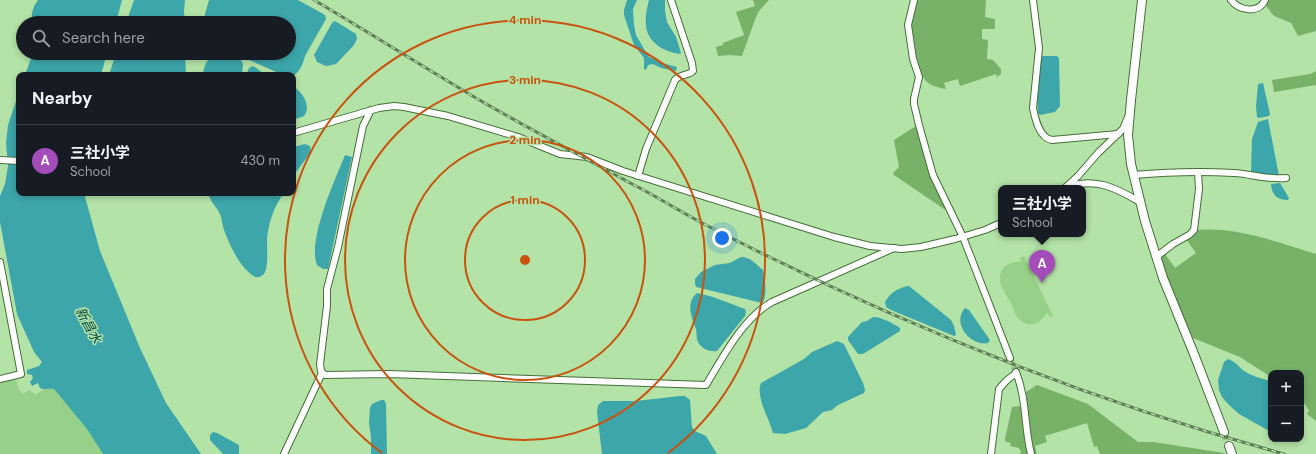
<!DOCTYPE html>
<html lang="en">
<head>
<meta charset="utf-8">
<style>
  body { margin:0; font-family:"DM Sans","Noto Sans SC",sans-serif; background:#20242c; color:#f1f3f6 }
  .controls { position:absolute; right:12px; bottom:12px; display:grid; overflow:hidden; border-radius:8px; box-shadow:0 2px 6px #0003 }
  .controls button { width:36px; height:36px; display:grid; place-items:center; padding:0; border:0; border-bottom:1px solid #363941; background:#171b24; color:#f1f3f6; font:20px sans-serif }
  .you { position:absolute; left:722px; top:238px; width:14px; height:14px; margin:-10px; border:3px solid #fff; border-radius:50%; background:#1a73e8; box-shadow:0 0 0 6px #1a73e833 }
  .badge { display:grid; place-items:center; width:26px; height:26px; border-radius:50%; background:#a44dba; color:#fff; font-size:13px; font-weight:700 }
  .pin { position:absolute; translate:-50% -33px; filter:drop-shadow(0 1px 2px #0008) }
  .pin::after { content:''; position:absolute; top:21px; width:14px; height:12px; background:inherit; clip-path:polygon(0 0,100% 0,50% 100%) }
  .popup { position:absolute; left:998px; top:185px; width:88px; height:52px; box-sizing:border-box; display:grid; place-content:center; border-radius:8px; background:#171b24; filter:drop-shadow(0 1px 3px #0005); font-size:13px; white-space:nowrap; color:#9ea1a6 }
  .popup b { font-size:15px; color:#f1f3f6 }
  .popup::after { content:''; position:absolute; left:50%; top:100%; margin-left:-8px; border:8px solid transparent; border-top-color:#171b24 }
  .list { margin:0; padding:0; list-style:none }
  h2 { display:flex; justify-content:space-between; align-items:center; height:52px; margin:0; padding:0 16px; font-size:17px }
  h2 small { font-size:13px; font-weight:400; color:#9ea1a6 }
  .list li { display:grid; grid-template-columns:26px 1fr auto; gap:12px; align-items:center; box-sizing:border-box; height:72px; padding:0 16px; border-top:1px solid #363941 }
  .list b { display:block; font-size:15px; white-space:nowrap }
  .list p { margin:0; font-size:13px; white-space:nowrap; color:#9ea1a6 }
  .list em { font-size:13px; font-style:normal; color:#9ea1a6 }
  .icon { flex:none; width:22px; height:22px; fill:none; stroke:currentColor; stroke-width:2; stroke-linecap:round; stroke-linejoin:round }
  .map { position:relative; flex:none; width:1316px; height:454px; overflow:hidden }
  .search { position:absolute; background:#171b24; box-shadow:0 2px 6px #0003; left:16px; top:16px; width:280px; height:44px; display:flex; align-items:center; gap:10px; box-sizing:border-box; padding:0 14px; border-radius:22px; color:#9ea1a6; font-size:15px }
  .panel { position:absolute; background:#171b24; box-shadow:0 2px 6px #0003; left:16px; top:72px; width:280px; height:124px; border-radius:8px }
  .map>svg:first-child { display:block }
  .green { fill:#97d088 }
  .forest { fill:#78b168 }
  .water { fill:#3ca6aa }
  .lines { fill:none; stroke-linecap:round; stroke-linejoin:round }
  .minor-tunnel { stroke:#95bf8a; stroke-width:6; stroke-dasharray:6 3; stroke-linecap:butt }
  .tertiary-tunnel { stroke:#95bf8a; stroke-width:8; stroke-dasharray:8 4; stroke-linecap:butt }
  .minor-casing { stroke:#446f38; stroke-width:8 }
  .tertiary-casing { stroke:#446f38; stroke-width:10 }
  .minor { stroke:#fff; stroke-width:6 }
  .tertiary { stroke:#fff; stroke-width:8 }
  .rail-casing { stroke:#5e7e56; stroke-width:3 }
  .rail { stroke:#b3e3a7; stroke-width:1.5; stroke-dasharray:4.5; stroke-linecap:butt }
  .ring { fill:none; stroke:#c9530e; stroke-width:2 }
  .labels { text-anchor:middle; stroke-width:3; stroke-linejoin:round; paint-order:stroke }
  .water-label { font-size:13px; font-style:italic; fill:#004446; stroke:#b3e3a7 }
  .centre { fill:#c9530e; stroke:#b3e3a7; stroke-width:2 }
  .ring-label { font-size:12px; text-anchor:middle; font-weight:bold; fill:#c9530e; stroke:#b3e3a7; stroke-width:3; stroke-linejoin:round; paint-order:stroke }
</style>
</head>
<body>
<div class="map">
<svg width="1316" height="454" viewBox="0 0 1316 454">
  <rect width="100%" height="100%" fill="#b3e3a7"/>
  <g class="green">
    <path d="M1024 256 1053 316 1050 317 1047 312C1042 323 1029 329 1020 320 1015 316 1013 308 1011 303 1007 296 1001 288 1000 281 998 267 1011 260 1022 262L1020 258Z"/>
    <path d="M16 380 18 388 23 394 29 390 36 395C42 390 45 387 54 389L87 429 103 454H0V382Z"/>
  </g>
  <g class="forest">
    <path d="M753 0H769L759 11 756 17 742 56 730 55 718 56 716 47 723 45V43L744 35 736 12 755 6Z"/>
    <path d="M916 0H986L985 17 995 19V29H982V39L988 40 987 59 993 60 1001 69V74L997 77 996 74 960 86 958 79 944 83 946 89C939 88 931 86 926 81 917 71 910 31 912 18 913 12 915 6 916 0Z"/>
    <path d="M1268 0H1316V31L1298 36 1291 23 1274 16 1266 6Z"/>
    <path d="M1316 71V85L1274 92 1272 80 1310 74Z"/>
    <path d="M916 126 934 185 947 211 894 175 893 173 899 167 894 140Z"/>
    <path d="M1197 230C1238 227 1277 242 1316 254V421L1307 414 1309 410 1301 399V373H1271V377L1240 357 1193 338 1171 290 1160 258 1165 254 1175 268 1196 253 1186 239Z"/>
    <path d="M1037 385 1088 404 1138 442H1153L1224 453 1225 454H1100L1097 446 1094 447 1087 423 1045 436 1047 442 1035 446 1037 454H1033L1026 392Z"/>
    <path d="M1019 406 1023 409 1030 454H1020L1021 452 1019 448 1010 446 1011 443 1006 442 1005 439 1012 407Z"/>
  </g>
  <g class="water">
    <path d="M38 0H122L116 23H33C30 14 33 7 38 0Z"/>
    <path d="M134 0H185L184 11 185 23H126Z"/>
    <path d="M209 0H298L325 15 326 19 305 56C303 64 300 72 293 76V75H283L233 53H289V23H203L205 14Z"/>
    <path d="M627 0H637L633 9 634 25 636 35 644 49 649 57 666 64 677 67 676 71 661 68 653 64 648 65 646 70 644 69V58L634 45 624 15V10Z"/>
    <path d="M649 0H665V11L667 22 676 37 681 53 680 54C665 52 647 43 646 25 645 17 647 8 649 0Z"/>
    <path d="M335 21 356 34 357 39 354 45 336 64 326 66 317 62 314 55 332 23Z"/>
    <path d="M33 53H107L101 75H25Z"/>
    <path d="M116 53H185L186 75H109Z"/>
    <path d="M220 53 241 60 243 64 242 75H203C203 66 210 53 220 53Z"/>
    <path d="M1043 56H1057L1059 58 1060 106 1055 112 1040 115 1038 113 1037 95 1040 58Z"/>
    <path d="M252 66 255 67 265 75H245V73H247L249 68Z"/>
    <path d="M1263 83 1270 114 1269 116 1259 118 1257 117 1256 106 1258 84Z"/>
    <path d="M293 86C302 92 312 106 304 116L293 120Z"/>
    <path d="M19 92V193H84L100 251 140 348 166 403 201 454H103L87 429 54 389C49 388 44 390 40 388L38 383 32 386 30 382 33 378 32 375 27 374V370L39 366 42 362 34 352 17 314 0 222V196L5 184 8 166 6 143 8 125Z"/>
    <path d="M1268 119 1279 176H1276L1251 173 1252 139 1258 122Z"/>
    <path d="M305 144 310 146 311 152 293 176V147Z"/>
    <path d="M345 155 352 157 328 269H323L317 265C307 240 335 180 345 155Z"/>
    <path d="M1280 183 1289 198 1288 200C1277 200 1272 195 1271 184Z"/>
    <path d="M208 193H284C274 206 268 224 267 240 267 249 268 260 266 269 265 275 260 278 255 277 240 268 230 246 224 230 222 224 222 217 219 212 215 205 210 201 208 193Z"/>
    <path d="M741 257C750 257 756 264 763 270 765 279 768 296 762 303L696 287 695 284V279L701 272 715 265 730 263Z"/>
    <path d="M909 286 951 320 954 326 956 335 954 336 891 310 886 307 885 302C890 293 899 287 909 286Z"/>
    <path d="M697 293 713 297 745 309 746 312 745 316 717 351C709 352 702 349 698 342 696 338 697 333 696 329 692 318 685 303 697 293Z"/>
    <path d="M965 308 969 310 990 340 988 343C971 347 951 323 965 308Z"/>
    <path d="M873 317C882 317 892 323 900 328V331L863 354H858L848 340V337L862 322 867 321Z"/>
    <path d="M837 341 844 344 863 383 865 390 864 393 838 405 832 410 823 412 806 428 785 434 773 433C770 420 755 396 761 383L804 359 812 352Z"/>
    <path d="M1228 359C1235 361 1239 367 1244 371 1252 376 1262 379 1271 381V432L1239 414 1229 405 1222 397 1219 390 1218 380 1224 362Z"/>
    <path d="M680 396H685L690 400 692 427 695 431 706 436 717 454H602L597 412 598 405 603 401H636Z"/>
    <path d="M381 400H384L386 404 387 454H371V437L369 423 370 408 372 404Z"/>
    <path d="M213 432 217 433 239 445V454H223L210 440V435Z"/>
  </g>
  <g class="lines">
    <path class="minor-tunnel" d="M1010 358 1016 372"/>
    <path class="tertiary-tunnel" d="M1224 432 1229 446"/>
    <g class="minor-casing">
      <g id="minor">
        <path d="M914 0 908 25 913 59 919 77 914 99V104L919 125 933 175 963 237 1010 358"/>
        <path d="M1033 0 1039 48 1033 108C1035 118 1039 138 1052 140L1118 134"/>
        <path d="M1231 0C1239 11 1259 14 1265 0"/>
        <path d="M371 110 363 126 338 247 327 289V306L320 364 321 371 325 375 389 374 706 385C723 357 743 318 772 302L894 248"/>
        <path d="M293 133 379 108 394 106 404 107 448 116 518 137 560 154 587 157 623 171 770 217 834 237 870 246 902 249 921 247 955 239 985 230 1001 223"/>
        <path d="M0 160 19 161"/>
        <path d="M1133 175C1167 172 1201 171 1234 173 1252 174 1268 180 1286 178"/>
        <path d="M638 176 646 149 675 80C680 74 688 76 693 71L692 63 671 0"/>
        <path d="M1069 186C1097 178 1116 188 1140 202"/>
        <path d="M1065 188 1078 176 1098 153 1123 129 1128 117"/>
        <path d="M1156 257 1173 244 1189 235 1194 230 1199 189 1198 172"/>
        <path d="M0 262 21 374 0 379"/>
        <path d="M1016 372C1027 400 1024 426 1031 454"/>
        <path d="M284 454 322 373"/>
        <path d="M991 454 999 389 1006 381 1016 373"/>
      </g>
    </g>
    <g class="tertiary-casing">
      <g id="tertiary">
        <path d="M1142 0 1131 100 1128 135 1131 164 1145 221 1163 278 1194 354 1224 432"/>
        <path d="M1229 446 1232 454"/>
      </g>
    </g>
    <use href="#minor" class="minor"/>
    <use href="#tertiary" class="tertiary"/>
    <g class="rail-casing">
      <path id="rail" d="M314 0C368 32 422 66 476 98 527 128 580 155 632 184 658 197 682 213 708 226 891 321 1085 399 1284 454"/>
    </g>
    <use href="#rail" class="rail"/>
  </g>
  <g class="ring">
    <circle cx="525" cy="260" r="60"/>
    <circle cx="525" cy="260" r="120"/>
    <circle cx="525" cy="260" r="180"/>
    <path d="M382 453A240 240 0 1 1 668 453"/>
  </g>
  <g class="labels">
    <g class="water-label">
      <text transform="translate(89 325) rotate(61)" y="5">新昌水</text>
    </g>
  </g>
  <circle cx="525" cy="260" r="6" class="centre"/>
  <g class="ring-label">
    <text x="525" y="24">4 min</text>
    <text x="525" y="84">3 min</text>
    <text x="525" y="144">2 min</text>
    <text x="525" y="204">1 min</text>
  </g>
</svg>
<div class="controls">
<button>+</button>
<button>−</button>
</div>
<div class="you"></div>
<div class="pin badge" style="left:1042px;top:283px">A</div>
<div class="popup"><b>三社小学</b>School</div>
<div class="search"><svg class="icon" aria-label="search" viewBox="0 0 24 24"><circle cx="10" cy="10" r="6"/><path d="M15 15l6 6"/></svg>Search here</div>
<section class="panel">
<h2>Nearby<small></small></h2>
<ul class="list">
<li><span class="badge">A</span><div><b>三社小学</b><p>School</p></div><em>430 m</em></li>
</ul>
</section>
</div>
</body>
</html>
